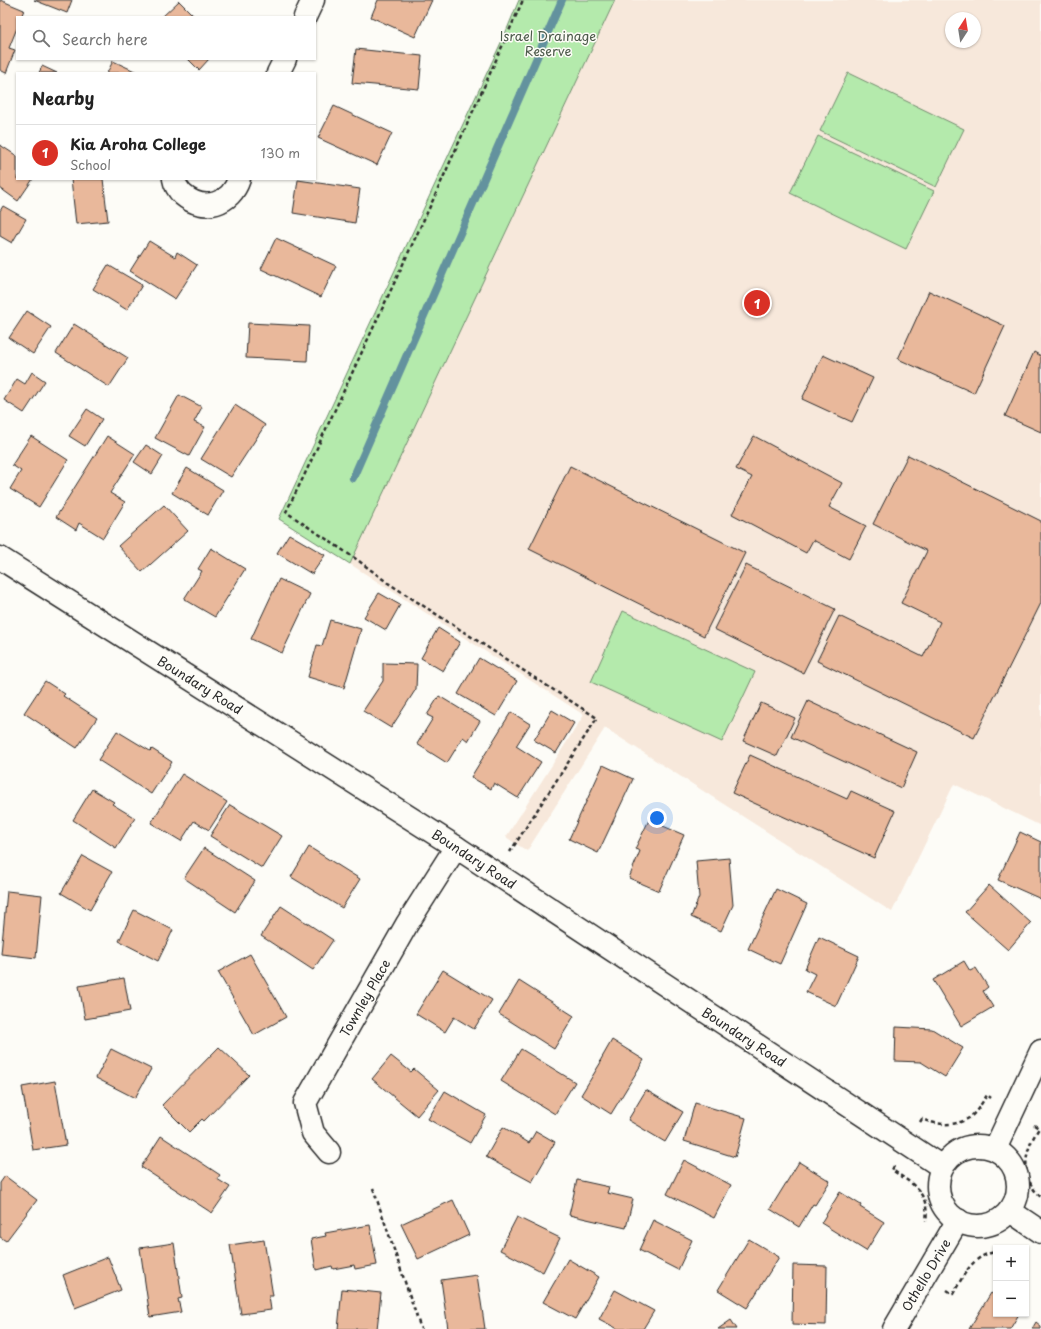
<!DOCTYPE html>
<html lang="en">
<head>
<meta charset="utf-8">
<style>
  body { margin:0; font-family:"Playpen Sans",sans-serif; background:#f2f2f2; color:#222 }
  .controls { position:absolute; right:12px; bottom:12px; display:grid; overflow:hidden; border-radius:0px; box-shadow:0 1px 3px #0004 }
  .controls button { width:36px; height:36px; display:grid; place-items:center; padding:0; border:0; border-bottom:1px solid #e0e0e0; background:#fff; color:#222; font:20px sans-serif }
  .compass { position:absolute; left:945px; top:12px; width:36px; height:36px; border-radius:50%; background:#fff; box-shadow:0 1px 3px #0004; rotate:12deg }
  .you { position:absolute; left:657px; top:818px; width:14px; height:14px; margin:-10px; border:3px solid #fff; border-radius:50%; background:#1a73e8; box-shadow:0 0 0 6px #1a73e833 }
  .badge { display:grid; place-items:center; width:26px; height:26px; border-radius:50%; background:#d93025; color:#fff; font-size:13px; font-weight:700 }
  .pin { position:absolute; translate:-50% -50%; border:2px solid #fff; box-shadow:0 1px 4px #0006 }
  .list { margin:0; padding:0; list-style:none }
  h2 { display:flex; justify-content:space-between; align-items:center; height:52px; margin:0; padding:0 16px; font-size:17px }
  h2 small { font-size:13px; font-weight:400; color:#767676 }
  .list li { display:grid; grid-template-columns:26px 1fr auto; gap:12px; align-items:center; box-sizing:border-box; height:56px; padding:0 16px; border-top:1px solid #e0e0e0 }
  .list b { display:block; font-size:15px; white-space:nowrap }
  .list p { margin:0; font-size:13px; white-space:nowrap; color:#767676 }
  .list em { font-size:13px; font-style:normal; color:#767676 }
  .icon { flex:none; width:22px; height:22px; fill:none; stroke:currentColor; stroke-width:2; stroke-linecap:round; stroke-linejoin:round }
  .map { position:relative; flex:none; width:1041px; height:1329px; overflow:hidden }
  .search { position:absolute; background:#fff; box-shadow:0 1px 3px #0004; left:16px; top:16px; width:300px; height:44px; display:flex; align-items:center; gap:10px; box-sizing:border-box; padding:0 14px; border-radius:0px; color:#767676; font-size:15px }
  .panel { position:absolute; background:#fff; box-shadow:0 1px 3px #0004; left:16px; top:72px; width:300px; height:108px; border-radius:0px }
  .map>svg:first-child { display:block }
  .built { fill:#f7e8db; fill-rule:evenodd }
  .green { fill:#b4eaac; stroke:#708a6c }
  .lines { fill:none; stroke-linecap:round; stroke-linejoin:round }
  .stream { stroke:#64929e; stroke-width:8 }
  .building { fill:#e9b89b; stroke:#2b2b2b }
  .minor-casing { stroke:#2b2b2b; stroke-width:25 }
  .tertiary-casing { stroke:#2b2b2b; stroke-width:25 }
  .secondary-casing { stroke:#2b2b2b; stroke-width:25 }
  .path { stroke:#2b2b2b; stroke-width:2.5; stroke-dasharray:4 3; stroke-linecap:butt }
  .minor { stroke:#fdfcf7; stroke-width:22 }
  .tertiary { stroke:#fdfcf7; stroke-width:22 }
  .secondary { stroke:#fdfcf7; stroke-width:22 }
  .labels { text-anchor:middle; stroke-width:3; stroke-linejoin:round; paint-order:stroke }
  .park-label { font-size:13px; fill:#4d5b4b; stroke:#fdfcf7 }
  .street-label { font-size:13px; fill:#2b2b2b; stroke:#fdfcf7 }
</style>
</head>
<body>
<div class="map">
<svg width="1041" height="1329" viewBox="0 0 1041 1329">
  <rect width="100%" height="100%" fill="#fdfcf7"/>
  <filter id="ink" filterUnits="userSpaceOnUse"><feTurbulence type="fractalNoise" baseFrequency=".025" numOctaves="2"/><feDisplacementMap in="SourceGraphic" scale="8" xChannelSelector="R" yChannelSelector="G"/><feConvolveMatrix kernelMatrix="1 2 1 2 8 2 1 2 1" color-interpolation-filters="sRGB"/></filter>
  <g filter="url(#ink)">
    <path class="built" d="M615 0H1041V826L954 784 892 912 605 728 527 851 506 837 584 715 350 564ZM951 18H975V42H951Z"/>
    <g class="green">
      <path d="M519 0H615L350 564 279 519 505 34Z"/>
      <path d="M848 73 964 129 936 187 820 131Z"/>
      <path d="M818 136 934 191 906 249 790 193Z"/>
      <path d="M623 611 755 672 722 742 591 682Z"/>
    </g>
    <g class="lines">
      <path class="stream" d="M353 478 562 0"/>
    </g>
    <g class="building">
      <path d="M0 0 24 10 21 17H17V28L9 48 15 50 6 73 0 70Z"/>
      <path d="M34 0H72L67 13Z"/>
      <path d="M378 0H432L415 37 371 17Z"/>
      <path d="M179 1 195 17H162Z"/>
      <path d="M356 49 422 56 419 89 352 83Z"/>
      <path d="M188 59H209L199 70Z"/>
      <path d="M113 61 139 73H107Z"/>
      <path d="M42 66 57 73H39Z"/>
      <path d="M334 106 392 133 377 165 318 138Z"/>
      <path d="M0 145 17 156V179H33L18 201 0 188Z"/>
      <path d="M71 179H103L108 221 76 224Z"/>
      <path d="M298 180 360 189 355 223 293 213Z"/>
      <path d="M3 206 26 219 12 243 0 236V211Z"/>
      <path d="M276 238 336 266 321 297 261 269Z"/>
      <path d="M149 241 175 257 177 252 197 265 175 299 130 271Z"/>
      <path d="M108 265 142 285 127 310 93 289Z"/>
      <path d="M929 291 1005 326 974 393 898 359Z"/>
      <path d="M27 311 51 327 33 354 9 338Z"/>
      <path d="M248 323 309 326 307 361 246 358Z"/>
      <path d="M74 324 128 358 109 387 56 353Z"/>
      <path d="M1034 352 1041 356V432L1005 416Z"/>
      <path d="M823 355 873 378 852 422 802 399Z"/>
      <path d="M32 372 45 381 24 413 4 400 17 379 25 384Z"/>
      <path d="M179 395 202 407 194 422 205 427 189 456 155 438Z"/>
      <path d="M235 405 265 425 231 477 201 459Z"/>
      <path d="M87 409 102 419 85 446 69 436Z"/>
      <path d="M31 436 68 460 39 507 10 489 21 471 12 465Z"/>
      <path d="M107 436 135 454 110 493 125 502 103 538 79 523 76 530 56 517Z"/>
      <path d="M754 436 842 483 829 507 866 526 849 559 813 540 806 553 732 514 752 477 736 469Z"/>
      <path d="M146 445 163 456 152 474 134 462Z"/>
      <path d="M908 455 1041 521V603L974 738 817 661 839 616 923 657 940 622 901 603 927 551 873 524Z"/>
      <path d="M570 466 745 553 704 636 529 549Z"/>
      <path d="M187 468 223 490 208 515 172 493Z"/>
      <path d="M164 505 188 531 142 572 118 546Z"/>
      <path d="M289 534 325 555 312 574 277 553Z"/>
      <path d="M211 548 245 569 215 617 184 599 202 571 198 569Z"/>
      <path d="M746 565 835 609 803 673 714 629Z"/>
      <path d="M279 579 310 594 282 653 251 639Z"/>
      <path d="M379 593 400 605 386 630 364 617Z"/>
      <path d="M330 620 361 629 344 688 308 677 317 645 322 646Z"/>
      <path d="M438 628 460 642 443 671 421 658Z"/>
      <path d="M479 658 517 681 496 716 458 694Z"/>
      <path d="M383 663 417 664 416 689 391 728 363 711 383 681Z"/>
      <path d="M45 681 65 694 63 696 97 718 77 748 24 713Z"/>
      <path d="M439 696 480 721 468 741 463 737 447 763 417 744 433 718 427 715Z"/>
      <path d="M808 701 917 752 901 788 791 737Z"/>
      <path d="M761 703 795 718 777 756 743 741Z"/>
      <path d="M552 710 574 723 556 753 534 740Z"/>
      <path d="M511 712 530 724 516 746 541 762 518 798 494 783 491 789 471 777Z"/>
      <path d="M117 731 150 751 152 749 172 762 151 794 98 760Z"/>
      <path d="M750 755 847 799 851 791 895 811 874 858 732 793Z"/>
      <path d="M603 765 633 779 598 853 569 839Z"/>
      <path d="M182 774 227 802 209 830 194 821 181 841 151 823Z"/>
      <path d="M92 789 114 802 112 804 135 818 116 848 73 820Z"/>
      <path d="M230 805 282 836 262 868 210 836Z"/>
      <path d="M649 820 684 835 659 891 629 878 640 851 635 849Z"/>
      <path d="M1020 832 1041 842V899L998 880Z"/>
      <path d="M309 847 360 879 342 908 291 877Z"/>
      <path d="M204 848 255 881 235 912 184 878Z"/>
      <path d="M83 856 112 872 90 910 61 893Z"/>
      <path d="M729 858 733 905 721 931 691 917 699 897 696 861Z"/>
      <path d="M989 885 1031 923 1008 950 965 912Z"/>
      <path d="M776 889 807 904 780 964 748 949Z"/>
      <path d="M7 891 42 895 36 958 1 954Z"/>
      <path d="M281 906 333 940 313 970 261 936Z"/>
      <path d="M134 910 173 930 158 961 119 941Z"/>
      <path d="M819 937 859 956 836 1006 806 992 815 974 805 969Z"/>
      <path d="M250 954 286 1017 254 1035 218 972Z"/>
      <path d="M964 961 970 971 976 968 988 987 983 991 993 1007 961 1026 933 980Z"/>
      <path d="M443 970 492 1000 474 1029 454 1017 445 1032 416 1014Z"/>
      <path d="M124 978 130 1011 85 1019 79 986Z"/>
      <path d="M519 981 574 1016 554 1049 499 1014Z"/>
      <path d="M896 1027 932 1029 963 1048 945 1077 921 1062 895 1061Z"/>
      <path d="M612 1040 644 1060 611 1114 581 1095 601 1062 600 1061Z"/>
      <path d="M219 1047 249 1075 204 1121 202 1119 189 1132 162 1105Z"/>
      <path d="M111 1049 151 1069 135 1098 96 1078Z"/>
      <path d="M521 1049 575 1082 555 1114 501 1081Z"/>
      <path d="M391 1056 411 1072 414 1069 439 1090 417 1116 372 1079Z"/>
      <path d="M55 1081 66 1145 33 1150 22 1087Z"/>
      <path d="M646 1090 683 1112 665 1142 628 1120Z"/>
      <path d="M445 1091 486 1115 470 1143 428 1119Z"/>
      <path d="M695 1103 746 1118 735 1157 684 1141Z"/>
      <path d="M503 1127 529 1143 536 1131 555 1142 532 1182 486 1157Z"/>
      <path d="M161 1136 220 1175 217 1179 230 1187 212 1213 141 1167Z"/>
      <path d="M684 1160 731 1185 714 1218 667 1194Z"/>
      <path d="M799 1162 830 1181 815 1205 813 1204 799 1227 770 1209Z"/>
      <path d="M5 1176 37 1200 6 1241 0 1237V1183Z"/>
      <path d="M577 1180 609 1187 607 1193 633 1199 626 1228 569 1215Z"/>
      <path d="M840 1192 861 1205 860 1207 884 1222 866 1251 821 1223Z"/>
      <path d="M453 1200 469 1235 418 1259 401 1224Z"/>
      <path d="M517 1217 560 1238 543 1272 500 1250Z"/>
      <path d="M653 1220 692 1240 678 1270 639 1250Z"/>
      <path d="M370 1225 377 1265 355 1269 354 1265 333 1269 332 1266 316 1270 311 1239 326 1236 325 1233Z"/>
      <path d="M749 1239 779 1257 747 1308 718 1290Z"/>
      <path d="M264 1240 273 1296H269L271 1310 241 1314 230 1245Z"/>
      <path d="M174 1243 182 1298 178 1299 181 1312 150 1317 140 1248Z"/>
      <path d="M108 1257 121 1290 75 1308 63 1275Z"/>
      <path d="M568 1259 599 1277 575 1319 543 1302Z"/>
      <path d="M793 1265 827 1266 826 1325 792 1324Z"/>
      <path d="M477 1275 485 1329H448L441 1280Z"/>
      <path d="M342 1289 381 1293 377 1329H338Z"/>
      <path d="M615 1290 654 1311 643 1329H618L599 1319Z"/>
      <path d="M991 1293 996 1296V1314H1019L1010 1329H969Z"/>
      <path d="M731 1320 737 1329H718Z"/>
      <path d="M1036 1322 1041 1326V1329H1032Z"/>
    </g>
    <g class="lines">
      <g class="minor-casing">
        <g id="minor">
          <path d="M305 17 313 0"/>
          <path d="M278 73 285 59"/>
          <path d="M174 179C175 185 179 191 183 195 204 213 231 204 239 179"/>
          <path d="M329 1152 313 1133 305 1103 407 924 456 847"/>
          <path d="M894 1329 958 1220"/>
        </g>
      </g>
      <g class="tertiary-casing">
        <path id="tertiary" d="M995 1149 1041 1051"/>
      </g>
      <g class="secondary-casing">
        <g id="secondary">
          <path d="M0 558 456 847 942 1167"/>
          <circle cx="978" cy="1186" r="40"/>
          <path d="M1010 1211 1041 1232"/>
        </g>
      </g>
      <g class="path">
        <path d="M510 852 597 718 388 583 359 561 286 512 303 478 433 200 523 0"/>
        <path d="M920 1122 922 1119C937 1125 954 1127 969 1118 976 1113 982 1103 987 1095L991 1098"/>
        <path d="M1034 1125 1039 1128C1035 1135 1031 1141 1029 1148 1023 1165 1027 1186 1041 1197"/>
        <path d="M894 1166 892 1170C912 1183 930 1193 926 1221"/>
        <path d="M373 1188 421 1329"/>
        <path d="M947 1290 953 1294C964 1275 972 1255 996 1252"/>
      </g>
      <use href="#minor" class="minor"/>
      <use href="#tertiary" class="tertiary"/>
      <use href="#secondary" class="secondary"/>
    </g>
  </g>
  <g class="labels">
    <g class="park-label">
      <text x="548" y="41">Israel Drainage<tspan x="548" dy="15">Reserve</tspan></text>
    </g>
    <g class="street-label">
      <text transform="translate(200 685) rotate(32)" y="5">Boundary Road</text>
      <text transform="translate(474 859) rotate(33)" y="5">Boundary Road</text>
      <text transform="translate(365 998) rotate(-60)" y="5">Townley Place</text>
      <text transform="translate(744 1037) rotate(33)" y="5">Boundary Road</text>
      <text transform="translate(926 1275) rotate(-59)" y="5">Othello Drive</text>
    </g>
  </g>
</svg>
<div class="controls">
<button>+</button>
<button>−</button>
</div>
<svg class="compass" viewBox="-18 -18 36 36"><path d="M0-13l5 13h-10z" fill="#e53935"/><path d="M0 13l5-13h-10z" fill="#767676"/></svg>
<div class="you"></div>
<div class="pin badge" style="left:757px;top:303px">1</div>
<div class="search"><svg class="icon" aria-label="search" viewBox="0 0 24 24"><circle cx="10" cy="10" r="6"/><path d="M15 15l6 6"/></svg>Search here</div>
<section class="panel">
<h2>Nearby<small></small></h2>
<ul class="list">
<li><span class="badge">1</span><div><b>Kia Aroha College</b><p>School</p></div><em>130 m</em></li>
</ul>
</section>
</div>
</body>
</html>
